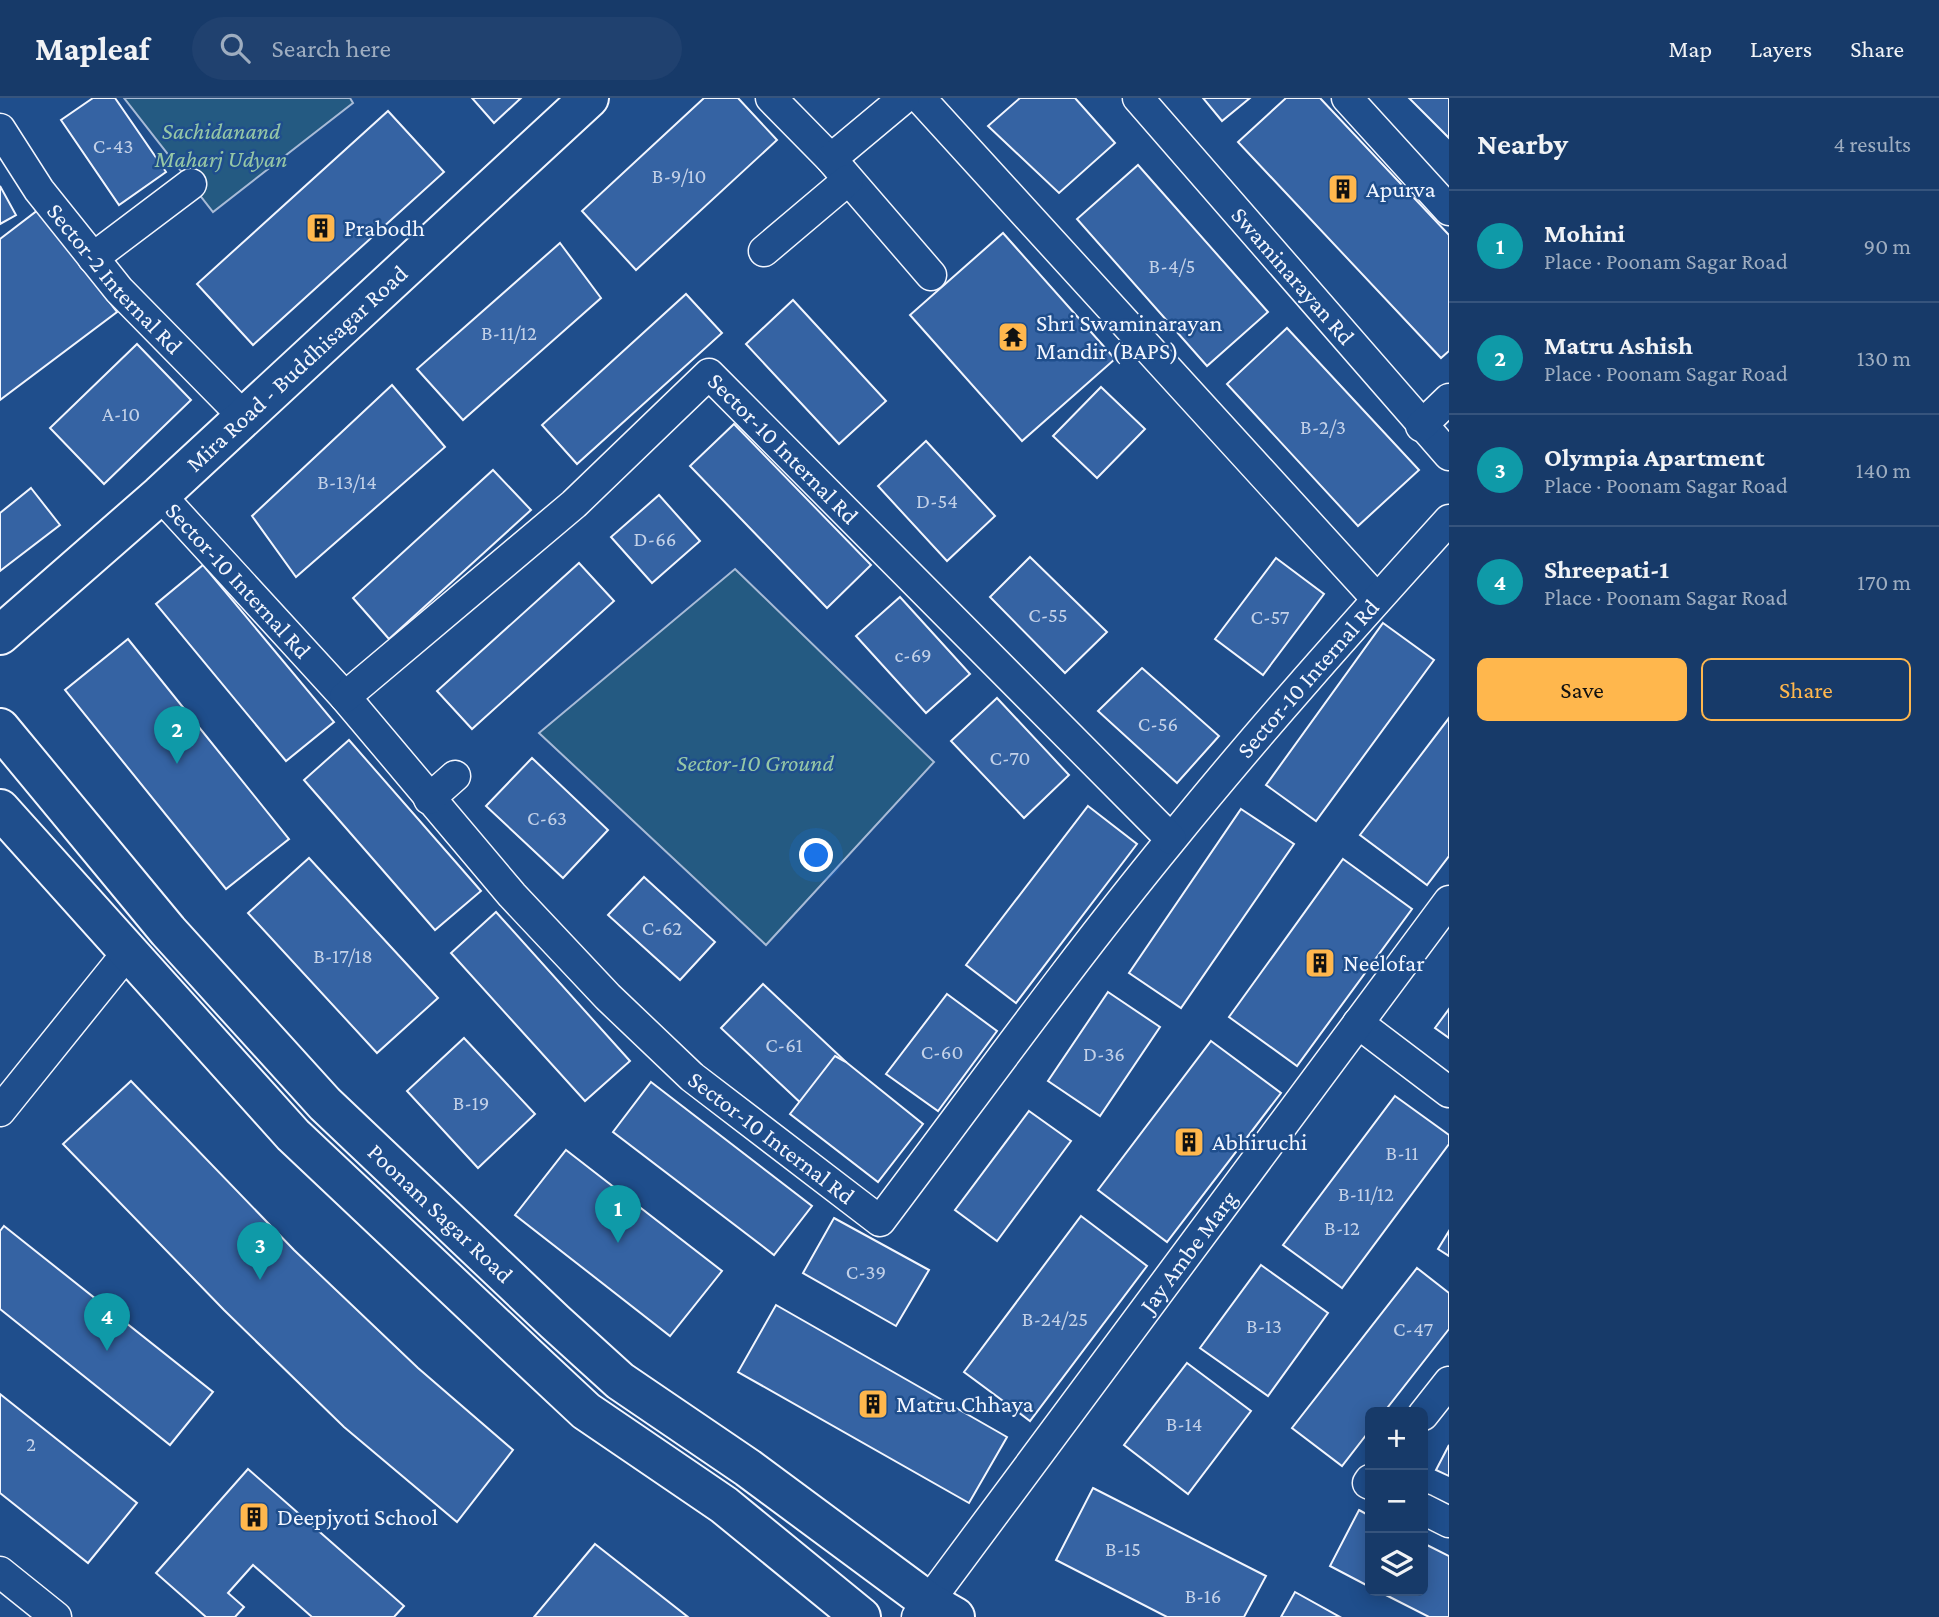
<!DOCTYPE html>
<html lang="en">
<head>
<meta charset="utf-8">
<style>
  body { margin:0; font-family:"Crimson Pro",serif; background:#20416f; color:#f1f3f6 }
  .controls { position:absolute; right:21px; bottom:21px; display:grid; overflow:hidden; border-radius:10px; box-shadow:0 4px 18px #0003 }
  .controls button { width:63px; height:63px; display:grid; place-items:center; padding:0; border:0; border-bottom:2px solid #36547d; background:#173a69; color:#f1f3f6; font:35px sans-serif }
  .you { position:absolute; left:817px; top:758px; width:24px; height:24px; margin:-18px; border:5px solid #fff; border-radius:50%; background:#1a73e8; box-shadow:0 0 0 10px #1a73e833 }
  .badge { display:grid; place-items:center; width:46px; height:46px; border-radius:50%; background:#ffb74d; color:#fff; font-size:23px; font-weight:700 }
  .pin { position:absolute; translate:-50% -58px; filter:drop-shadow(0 2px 4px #0008) }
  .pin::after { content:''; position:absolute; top:37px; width:24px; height:21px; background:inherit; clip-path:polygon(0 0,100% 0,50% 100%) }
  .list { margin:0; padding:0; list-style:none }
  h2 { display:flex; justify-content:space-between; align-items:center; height:91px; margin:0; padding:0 28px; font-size:30px }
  h2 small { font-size:23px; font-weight:400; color:#9eadc0 }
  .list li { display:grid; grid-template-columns:46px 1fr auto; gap:21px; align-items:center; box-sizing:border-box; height:112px; padding:0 28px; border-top:2px solid #36547d }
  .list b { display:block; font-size:26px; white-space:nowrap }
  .list p { margin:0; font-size:23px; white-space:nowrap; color:#9eadc0 }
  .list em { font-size:23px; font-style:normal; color:#9eadc0 }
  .actions { display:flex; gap:14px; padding:21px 28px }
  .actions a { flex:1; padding:16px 0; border:2px solid #ffb74d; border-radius:10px; text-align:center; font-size:24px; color:#ffb74d }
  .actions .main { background:#ffb74d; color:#111 }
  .icon { flex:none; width:38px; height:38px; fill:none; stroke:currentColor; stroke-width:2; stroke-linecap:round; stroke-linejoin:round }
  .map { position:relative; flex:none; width:1449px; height:1519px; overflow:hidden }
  header { display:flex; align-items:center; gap:42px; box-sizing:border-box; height:98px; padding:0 35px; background:#173a69; border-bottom:2px solid #36547d }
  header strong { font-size:33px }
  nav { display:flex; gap:38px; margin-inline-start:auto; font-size:24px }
  .search { width:490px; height:63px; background:#20416f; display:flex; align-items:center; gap:18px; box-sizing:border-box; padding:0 24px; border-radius:38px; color:#9eadc0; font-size:26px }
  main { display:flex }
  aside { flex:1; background:#173a69 }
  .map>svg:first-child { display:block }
  .green { fill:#245a82; stroke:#a8bbd7; stroke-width:2 }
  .building { fill:#3563a3; stroke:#f2f6ff; stroke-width:2 }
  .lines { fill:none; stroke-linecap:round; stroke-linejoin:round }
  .street-casing { stroke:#f2f6ff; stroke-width:33 }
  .secondary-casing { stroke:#f2f6ff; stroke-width:42 }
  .street { stroke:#1f4e8c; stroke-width:30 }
  .secondary { stroke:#1f4e8c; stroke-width:38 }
  .labels { text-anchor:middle; stroke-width:5; stroke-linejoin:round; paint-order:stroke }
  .number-label { font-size:21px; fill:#c3d1e8 }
  .park-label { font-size:24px; font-style:italic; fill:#97c8a6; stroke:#1f4e8c }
  .poi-label { font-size:24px; fill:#f2f6ff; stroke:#1f4e8c; text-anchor:start }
  .street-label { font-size:24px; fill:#f2f6ff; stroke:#1f4e8c }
</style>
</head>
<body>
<header>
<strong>Mapleaf</strong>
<div class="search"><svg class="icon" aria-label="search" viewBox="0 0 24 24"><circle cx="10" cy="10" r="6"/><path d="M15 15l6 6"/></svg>Search here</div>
<nav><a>Map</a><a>Layers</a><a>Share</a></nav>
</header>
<main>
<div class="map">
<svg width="1449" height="1519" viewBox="0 0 1449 1519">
  <rect width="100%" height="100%" fill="#1f4e8c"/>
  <g class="green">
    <path d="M124 0H350L353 5 213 114Z"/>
    <path d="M735 471 934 664 766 847 539 635Z"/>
  </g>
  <g class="building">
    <path d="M93 0H115L166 74 119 107 61 22Z"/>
    <path d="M472 0H521L494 25Z"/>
    <path d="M704 0H738L777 42 636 172 582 113Z"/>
    <path d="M1020 0H1075L1115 45 1059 95 988 28Z"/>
    <path d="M1203 0H1250L1222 23Z"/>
    <path d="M1286 0H1320L1449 137V253L1441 260 1238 44Z"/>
    <path d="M1409 0H1449V40Z"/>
    <path d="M388 13 444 74 253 247 197 186Z"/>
    <path d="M1138 67 1268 214 1207 268 1077 121Z"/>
    <path d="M0 88 16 117 0 126Z"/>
    <path d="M38 112 117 214 0 302V141Z"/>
    <path d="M1003 135 1115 261 1022 343 910 217Z"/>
    <path d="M560 145 601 200 463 322 417 271Z"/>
    <path d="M686 196 722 235 577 366 542 327Z"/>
    <path d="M793 202 886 303 839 346 746 246Z"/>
    <path d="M1287 230 1419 372 1358 428 1227 286Z"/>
    <path d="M137 246 191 302 104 386 50 330Z"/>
    <path d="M392 287 445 349 296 479 252 418Z"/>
    <path d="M1101 289 1145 331 1097 380 1053 338Z"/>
    <path d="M734 326 871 467 827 510 690 368Z"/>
    <path d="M926 343 995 418 947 463 878 388Z"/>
    <path d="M493 372 531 412 389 541 353 500Z"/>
    <path d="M31 390 60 427 0 473V415Z"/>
    <path d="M659 397 700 443 652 485 611 439Z"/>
    <path d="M1030 459 1107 534 1065 575 990 499Z"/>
    <path d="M1276 460 1324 496 1263 577 1215 541Z"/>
    <path d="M579 465 614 503 472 631 437 593Z"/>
    <path d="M203 467 334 624 286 663 156 506Z"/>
    <path d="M900 499 970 576 926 615 856 538Z"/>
    <path d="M1383 525 1434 562 1316 723 1266 687Z"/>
    <path d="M128 541 289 741 226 791 65 592Z"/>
    <path d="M1142 570 1219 638 1177 685 1098 613Z"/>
    <path d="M997 600 1069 677 1024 720 951 643Z"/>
    <path d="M1449 620V758L1427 787 1360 737Z"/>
    <path d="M349 642 481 793 435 832 304 682Z"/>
    <path d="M532 660 608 732 563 780 486 708Z"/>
    <path d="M1088 708 1137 746 1016 905 966 867Z"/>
    <path d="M1241 711 1294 746 1181 910 1129 875Z"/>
    <path d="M309 760 438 900 377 955 248 815Z"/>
    <path d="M1343 761 1412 811 1297 968 1229 919Z"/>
    <path d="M644 779 715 844 680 882 608 817Z"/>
    <path d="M496 814 630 963 585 1003 451 855Z"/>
    <path d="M763 886 846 964 804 1008 721 930Z"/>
    <path d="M1108 894 1160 929 1100 1018 1048 983Z"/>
    <path d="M947 896 997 933 938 1013 886 976Z"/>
    <path d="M1449 911V940L1435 930Z"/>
    <path d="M464 940 535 1016 478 1070 407 993Z"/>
    <path d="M1211 943 1281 995 1167 1144 1098 1092Z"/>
    <path d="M835 958 846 964 923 1026 878 1084 790 1016Z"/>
    <path d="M131 983 294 1152 418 1270 513 1352 457 1424 344 1329 224 1212 63 1046Z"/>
    <path d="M651 984 812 1108 774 1157 613 1034Z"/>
    <path d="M1395 998 1449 1037V1046L1342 1190 1283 1147Z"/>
    <path d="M1029 1013 1071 1043 997 1143 955 1112Z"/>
    <path d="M566 1052 722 1173 670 1238 515 1117Z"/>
    <path d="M1081 1118 1147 1168 1030 1323 964 1274Z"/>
    <path d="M834 1120 929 1172 896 1228 803 1175Z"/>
    <path d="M4 1128 213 1294 170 1347 0 1211V1133Z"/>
    <path d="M1449 1133V1158L1438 1151Z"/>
    <path d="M1261 1167 1328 1215 1268 1298 1200 1250Z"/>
    <path d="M1417 1170 1449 1195V1231L1384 1314H1370V1332L1342 1368 1292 1330Z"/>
    <path d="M776 1207 1007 1339 969 1405 738 1274Z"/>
    <path d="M1187 1265 1251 1313 1188 1396 1124 1347Z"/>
    <path d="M0 1296 137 1405 88 1465 0 1395Z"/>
    <path d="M1449 1347V1378L1436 1372Z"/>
    <path d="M248 1371 404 1508 394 1519H312L253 1467 228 1495 244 1509 235 1519H206L156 1475Z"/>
    <path d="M1093 1390 1266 1478 1244 1519H1167L1056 1462Z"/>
    <path d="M1359 1412 1370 1418V1489L1330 1468Z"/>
    <path d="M1423 1445 1449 1458V1519H1429L1378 1493H1423Z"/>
    <path d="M595 1446 688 1519H534Z"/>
    <path d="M1295 1494 1340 1519H1281Z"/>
  </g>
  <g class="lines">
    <g class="street-casing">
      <g id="street">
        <path d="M771 0 831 61 931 177"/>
        <path d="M920 0 1377 501"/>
        <path id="s1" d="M1138 0 1449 357"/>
        <path d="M1347 0 1449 112"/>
        <path id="s2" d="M0 31 39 92 119 192 243 318"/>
        <path d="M831 61 904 0"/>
        <path d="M764 153 848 82"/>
        <path d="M93 160 191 86"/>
        <path d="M1421 328 1449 301"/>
        <path id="s3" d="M160 397 345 599 512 797 608 899 692 979 880 1123C976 996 1069 866 1170 743 1259 633 1354 527 1449 422"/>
        <path id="s4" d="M345 599 574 406 709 276 1171 741"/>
        <path d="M429 701 455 678"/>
        <path d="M1358 925 1449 994"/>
        <path d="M0 1013 128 854"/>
        <path d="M1423 1317 1449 1284"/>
        <path d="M1370 1382 1368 1385 1370 1386"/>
        <path d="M1423 1411 1449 1424"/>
        <path d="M0 1474 56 1519"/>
        <path id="s5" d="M917 1519 1449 803"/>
      </g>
    </g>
    <g class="secondary-casing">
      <g id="secondary">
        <path id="s6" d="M0 537 160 397 589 0"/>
        <path id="s7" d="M0 630 168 833 325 1006 555 1224 620 1283 748 1370 929 1504 955 1519"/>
        <path d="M0 711 293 1037 525 1256 586 1313 724 1407 861 1519"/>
      </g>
    </g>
    <use href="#street" class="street"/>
    <use href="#secondary" class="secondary"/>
  </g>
  <defs>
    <g id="building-square" transform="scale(1.575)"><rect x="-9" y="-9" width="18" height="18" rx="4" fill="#ffb74d" stroke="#1f4e8c"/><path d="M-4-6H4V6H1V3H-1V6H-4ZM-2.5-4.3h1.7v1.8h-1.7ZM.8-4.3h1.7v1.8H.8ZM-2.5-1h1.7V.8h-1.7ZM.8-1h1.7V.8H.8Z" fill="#111"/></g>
    <g id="temple-square" transform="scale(1.575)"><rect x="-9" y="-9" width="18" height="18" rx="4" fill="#ffb74d" stroke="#1f4e8c"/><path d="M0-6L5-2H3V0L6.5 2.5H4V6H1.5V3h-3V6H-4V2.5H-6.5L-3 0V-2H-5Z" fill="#111"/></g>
  </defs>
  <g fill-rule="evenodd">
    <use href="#building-square" x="1343" y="91"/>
    <use href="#building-square" x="321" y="130"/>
    <use href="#temple-square" x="1013" y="239"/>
    <use href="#building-square" x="1320" y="865"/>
    <use href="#building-square" x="1189" y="1044"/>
    <use href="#building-square" x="873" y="1306"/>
    <use href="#building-square" x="254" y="1419"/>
  </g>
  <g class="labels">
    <g class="number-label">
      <text x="113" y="55">C-43</text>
      <text x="679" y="85">B-9/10</text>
      <text x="1172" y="175">B-4/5</text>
      <text x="509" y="242">B-11/12</text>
      <text x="121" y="323">A-10</text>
      <text x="1323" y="336">B-2/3</text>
      <text x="347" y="391">B-13/14</text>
      <text x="937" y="410">D-54</text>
      <text x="655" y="448">D-66</text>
      <text x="1048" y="524">C-55</text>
      <text x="1270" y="526">C-57</text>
      <text x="913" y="564">c-69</text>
      <text x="1158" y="633">C-56</text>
      <text x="1010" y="667">C-70</text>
      <text x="547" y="727">C-63</text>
      <text x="662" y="837">C-62</text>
      <text x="343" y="865">B-17/18</text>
      <text x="784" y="954">C-61</text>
      <text x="942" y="961">C-60</text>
      <text x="1104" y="963">D-36</text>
      <text x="471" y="1012">B-19</text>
      <text x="1402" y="1062">B-11</text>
      <text x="1366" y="1103">B-11/12</text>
      <text x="1342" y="1137">B-12</text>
      <text x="866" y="1181">C-39</text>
      <text x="1055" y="1228">B-24/25</text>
      <text x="1264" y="1235">B-13</text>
      <text x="1413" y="1238">C-47</text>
      <text x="1184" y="1333">B-14</text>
      <text x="31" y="1353">2</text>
      <text x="1123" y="1458">B-15</text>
      <text x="1203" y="1505">B-16</text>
    </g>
    <g class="park-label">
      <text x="221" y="41">Sachidanand<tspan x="221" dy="28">Maharj Udyan</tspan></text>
      <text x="755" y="673">Sector-10 Ground</text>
    </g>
    <g class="poi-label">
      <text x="1366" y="99">Apurva</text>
      <text x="344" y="138">Prabodh</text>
      <text x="1036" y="233">Shri Swaminarayan<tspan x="1036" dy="28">Mandir (BAPS)</tspan></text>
      <text x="1343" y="873">Neelofar</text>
      <text x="1212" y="1052">Abhiruchi</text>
      <text x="896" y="1314">Matru Chhaya</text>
      <text x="277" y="1427">Deepjyoti School</text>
    </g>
    <g class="street-label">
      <text dy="8" stroke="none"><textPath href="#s1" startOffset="236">Swaminarayan Rd</textPath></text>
      <text dy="8" stroke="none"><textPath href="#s2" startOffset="189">Sector-2 Internal Rd</textPath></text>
      <text dy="8" stroke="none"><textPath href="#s6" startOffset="399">Mira Road - Buddhisagar Road</textPath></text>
      <text dy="8" stroke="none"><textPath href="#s4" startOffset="592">Sector-10 Internal Rd</textPath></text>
      <text dy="8" stroke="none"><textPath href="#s3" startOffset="116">Sector-10 Internal Rd</textPath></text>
      <text dy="8" stroke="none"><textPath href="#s3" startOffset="1717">Sector-10 Internal Rd</textPath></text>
      <text dy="8" stroke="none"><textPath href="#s3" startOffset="889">Sector-10 Internal Rd</textPath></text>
      <text dy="8" stroke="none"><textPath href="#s7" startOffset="656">Poonam Sagar Road</textPath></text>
      <text dy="8" stroke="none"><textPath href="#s5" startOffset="455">Jay Ambe Marg</textPath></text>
    </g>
  </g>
</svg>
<div class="controls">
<button>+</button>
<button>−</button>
<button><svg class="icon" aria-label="layers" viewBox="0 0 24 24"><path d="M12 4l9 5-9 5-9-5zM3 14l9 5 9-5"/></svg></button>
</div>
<div class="you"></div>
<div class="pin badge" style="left:618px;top:1145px;background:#0f9aa8">1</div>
<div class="pin badge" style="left:177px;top:666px;background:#0f9aa8">2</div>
<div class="pin badge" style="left:260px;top:1182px;background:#0f9aa8">3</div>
<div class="pin badge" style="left:107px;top:1253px;background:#0f9aa8">4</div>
</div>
<aside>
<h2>Nearby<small>4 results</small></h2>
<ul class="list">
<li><span class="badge" style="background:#0f9aa8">1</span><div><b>Mohini</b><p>Place · Poonam Sagar Road</p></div><em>90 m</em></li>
<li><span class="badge" style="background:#0f9aa8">2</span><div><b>Matru Ashish</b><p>Place · Poonam Sagar Road</p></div><em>130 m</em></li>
<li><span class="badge" style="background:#0f9aa8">3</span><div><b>Olympia Apartment</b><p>Place · Poonam Sagar Road</p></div><em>140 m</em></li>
<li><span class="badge" style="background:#0f9aa8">4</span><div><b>Shreepati-1</b><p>Place · Poonam Sagar Road</p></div><em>170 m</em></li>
</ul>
<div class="actions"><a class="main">Save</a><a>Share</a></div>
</aside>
</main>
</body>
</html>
